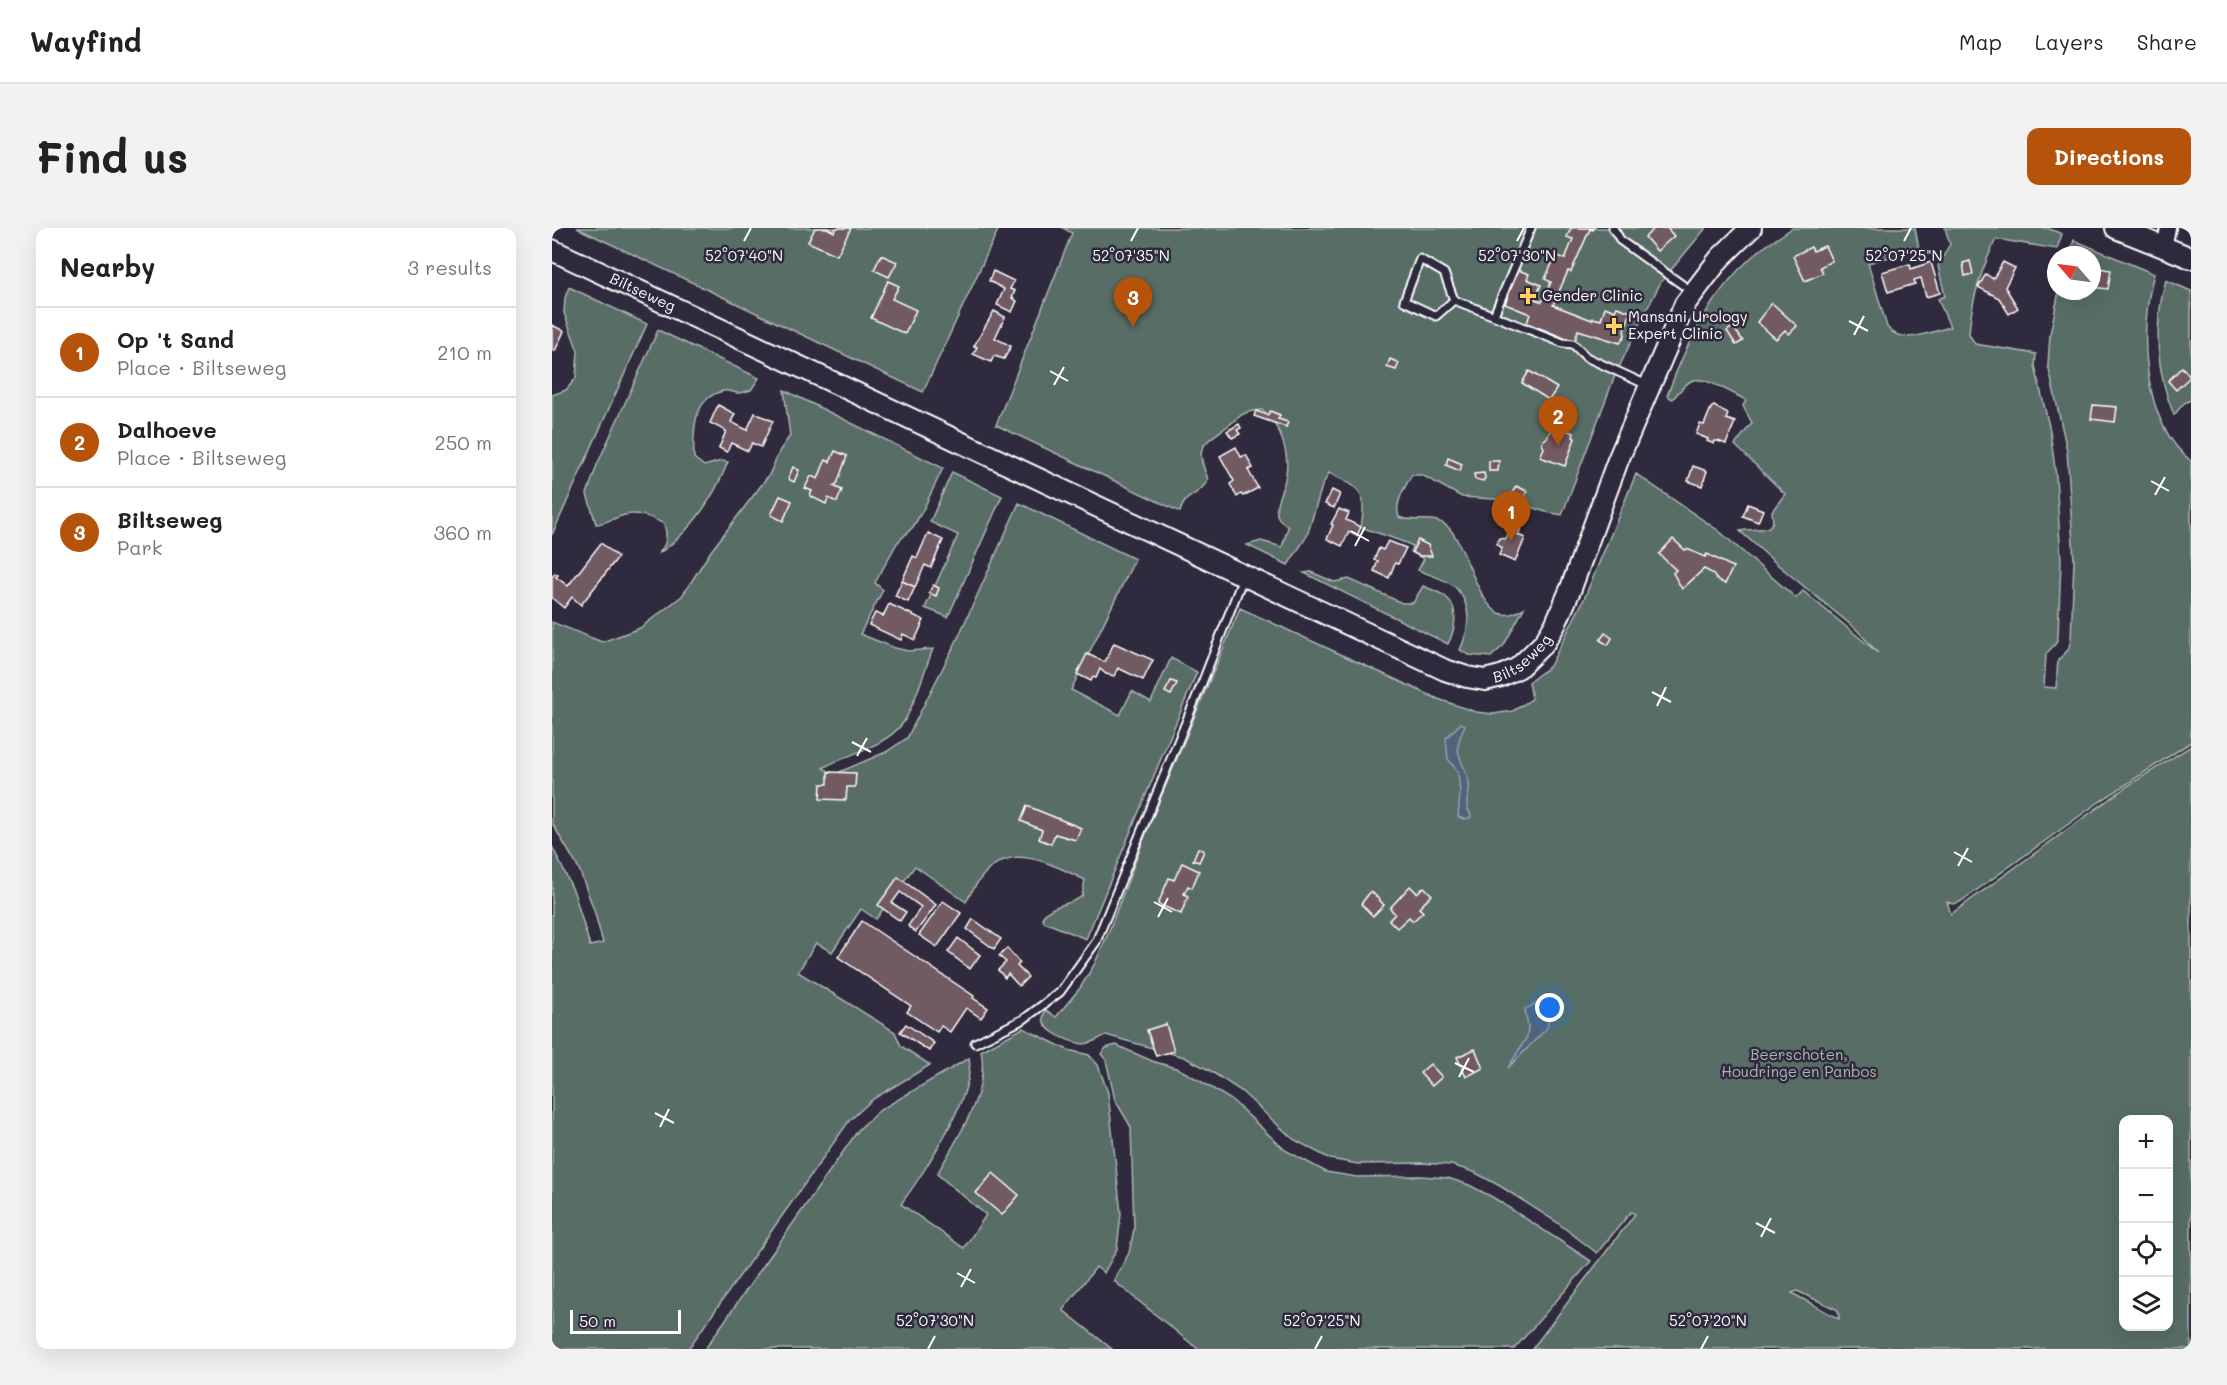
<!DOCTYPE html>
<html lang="en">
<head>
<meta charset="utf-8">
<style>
  body { margin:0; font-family:Mali,sans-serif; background:#f2f2f2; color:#222 }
  .controls { position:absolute; right:18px; bottom:18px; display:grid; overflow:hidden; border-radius:12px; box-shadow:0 6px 24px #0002 }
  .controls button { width:54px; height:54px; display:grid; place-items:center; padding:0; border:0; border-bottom:2px solid #e0e0e0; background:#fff; color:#222; font:30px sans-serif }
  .compass { position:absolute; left:1495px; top:18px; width:54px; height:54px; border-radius:50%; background:#fff; box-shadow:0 6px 24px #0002; rotate:298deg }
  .scale { position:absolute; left:18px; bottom:15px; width:111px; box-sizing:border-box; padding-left:6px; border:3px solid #fff; border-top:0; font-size:16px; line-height:21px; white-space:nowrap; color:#fff; -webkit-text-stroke:4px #2f2a3d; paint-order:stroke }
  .you { position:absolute; left:998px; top:780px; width:21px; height:21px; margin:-15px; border:4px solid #fff; border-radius:50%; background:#1a73e8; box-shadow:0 0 0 9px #1a73e833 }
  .badge { display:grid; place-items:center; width:39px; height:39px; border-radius:50%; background:#b45309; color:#fff; font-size:20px; font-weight:700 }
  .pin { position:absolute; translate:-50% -50px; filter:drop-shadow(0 2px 3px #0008) }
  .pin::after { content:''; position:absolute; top:32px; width:21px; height:18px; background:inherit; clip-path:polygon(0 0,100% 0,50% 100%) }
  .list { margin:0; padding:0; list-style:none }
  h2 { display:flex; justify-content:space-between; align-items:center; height:78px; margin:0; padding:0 24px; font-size:26px }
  h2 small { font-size:20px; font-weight:400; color:#767676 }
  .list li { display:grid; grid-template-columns:39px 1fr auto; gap:18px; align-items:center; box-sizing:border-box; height:90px; padding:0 24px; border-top:2px solid #e0e0e0 }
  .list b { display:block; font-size:22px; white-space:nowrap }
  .list p { margin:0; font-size:20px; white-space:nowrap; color:#767676 }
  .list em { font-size:20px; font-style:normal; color:#767676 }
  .icon { flex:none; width:33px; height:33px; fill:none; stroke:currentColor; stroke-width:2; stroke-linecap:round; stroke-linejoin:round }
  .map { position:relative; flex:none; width:1639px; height:1121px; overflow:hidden; border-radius:12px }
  header { display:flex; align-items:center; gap:36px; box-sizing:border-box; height:84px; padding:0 30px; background:#fff; border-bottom:2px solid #e0e0e0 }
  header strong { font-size:28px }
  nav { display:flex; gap:33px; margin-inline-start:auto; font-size:21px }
  .intro { display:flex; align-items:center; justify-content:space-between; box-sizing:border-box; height:144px; padding:0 36px }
  h1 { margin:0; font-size:42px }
  .button { padding:15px 27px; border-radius:12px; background:#b45309; color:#fff; font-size:21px; font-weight:700 }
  main { display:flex; gap:36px; padding:0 36px }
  aside { flex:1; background:#fff; border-radius:12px; box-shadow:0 6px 24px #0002 }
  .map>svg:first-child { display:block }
  .green { fill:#596d66; stroke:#acb6b2; stroke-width:1.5; fill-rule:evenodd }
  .water { fill:#4f637a; stroke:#95a1af; stroke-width:1.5 }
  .building { fill:#725a62; stroke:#fff; stroke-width:1.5 }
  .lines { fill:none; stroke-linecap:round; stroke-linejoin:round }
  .lane-casing { stroke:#fff; stroke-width:11 }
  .street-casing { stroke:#fff; stroke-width:18 }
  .secondary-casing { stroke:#fff; stroke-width:24 }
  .lane { stroke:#2f2a3d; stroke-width:7 }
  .street { stroke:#2f2a3d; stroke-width:14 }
  .secondary { stroke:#2f2a3d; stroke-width:20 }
  .ticks { fill:none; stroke:#fff; stroke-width:2 }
  .poi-dot { fill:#ffd166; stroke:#2f2a3d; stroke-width:2 }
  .labels { text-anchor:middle; stroke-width:5; stroke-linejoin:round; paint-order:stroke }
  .street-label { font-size:15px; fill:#fff; stroke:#2f2a3d }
  .poi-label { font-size:15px; fill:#fff; stroke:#2f2a3d; text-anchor:start }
  .park-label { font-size:15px; fill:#acb6b2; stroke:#2f2a3d }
  .ticks-label { font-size:15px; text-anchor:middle; fill:#fff; stroke:#2f2a3d; stroke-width:5; stroke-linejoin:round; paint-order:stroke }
</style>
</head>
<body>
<header>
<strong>Wayfind</strong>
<nav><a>Map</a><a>Layers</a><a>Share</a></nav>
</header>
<div class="intro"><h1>Find us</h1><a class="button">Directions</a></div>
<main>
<aside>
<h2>Nearby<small>3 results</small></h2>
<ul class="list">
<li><span class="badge">1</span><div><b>Op 't Sand</b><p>Place · Biltseweg</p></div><em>210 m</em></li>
<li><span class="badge">2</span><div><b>Dalhoeve</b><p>Place · Biltseweg</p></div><em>250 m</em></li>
<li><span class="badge">3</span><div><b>Biltseweg</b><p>Park</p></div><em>360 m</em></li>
</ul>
</aside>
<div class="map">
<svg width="1639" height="1121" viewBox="0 0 1639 1121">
  <rect width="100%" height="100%" fill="#2f2a3d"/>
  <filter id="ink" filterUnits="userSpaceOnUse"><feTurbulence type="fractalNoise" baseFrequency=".0167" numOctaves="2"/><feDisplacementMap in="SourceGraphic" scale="12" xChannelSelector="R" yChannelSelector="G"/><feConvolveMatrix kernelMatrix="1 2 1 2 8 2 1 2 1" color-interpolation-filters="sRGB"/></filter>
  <g filter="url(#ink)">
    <g class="green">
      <path d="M25 0H447L371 164Z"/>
      <path d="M511 0H1154L1109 54 1089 93 1062 150 1010 287 994 284 957 272 910 269 870 247H860C853 258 842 276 847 289 862 296 882 286 896 299 914 316 926 381 950 386 958 388 965 384 972 380L952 417 939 429 917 427 908 422C917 402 921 378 904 360 895 351 877 347 866 342L872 331 859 324 861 318C844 310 827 306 809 299 815 261 809 261 777 245L770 258 755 308 736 337 695 317 709 313 730 319 736 299C733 296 728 293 726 289 721 278 730 263 733 252 739 227 729 198 710 182 687 184 690 188 673 200 648 218 643 220 656 251 648 269 633 264 628 284L444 197 520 5Z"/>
      <path d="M1240 0H1363L1367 21 1316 35 1335 99C1350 118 1377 104 1398 99L1386 71 1393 68 1386 38 1398 16 1393 0H1495L1510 6 1505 21 1444 11C1430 40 1419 74 1417 106L1423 116 1484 126 1483 138 1498 203 1504 248 1509 332 1506 409 1504 415 1494 426 1492 459 1504 460 1506 432 1516 422 1519 412 1522 332 1515 222 1496 137 1498 106 1507 63H1540V27H1517L1522 12 1602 46C1586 102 1590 194 1639 233V514L1550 572 1408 674 1401 676 1395 674 1399 686 1574 559 1639 518V1121H1341L1335 1119 1338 1121H980L1083 986 1079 984 1045 1025 1003 993 948 958 922 944 899 937 869 935 806 936 778 931 741 911 689 863 657 842 632 829 554 807C547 811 539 816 531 816 516 814 481 800 494 782L504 789 528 760 542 737 555 708 596 600 688 380 886 471 924 484 941 486 961 483 980 471 977 454 998 438 1032 371 1084 246 1167 303 1244 370 1251 363 1326 425 1305 402 1226 337 1188 303C1198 300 1208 303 1217 299L1221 294 1220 283 1233 266 1183 217 1200 195 1191 178 1194 172C1181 166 1152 147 1139 153 1132 157 1126 165 1121 171L1115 168C1135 114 1158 66 1202 27 1213 17 1228 9 1240 0ZM1572 892H1616V1098H1572ZM1245 1063 1286 1082 1287 1091 1240 1065Z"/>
      <path d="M1614 52 1639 63V172L1632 175 1622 187C1604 144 1601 97 1614 52Z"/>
      <path d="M17 59 95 96 0 307V167L14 162 24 150 26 123 12 85 13 70Z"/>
      <path d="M106 102 207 150 199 162C195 163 190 165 185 165 181 164 176 162 171 163 140 170 141 205 142 230L152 238 169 233 176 234C161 272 140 303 106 326 115 316 116 309 112 296 95 287 82 282 64 290 57 292 51 296 44 296L35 266 45 237Z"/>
      <path d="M232 162 391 240 371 282 361 299 345 315 323 355 331 362 308 406 343 420 356 423 381 421C373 440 362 480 351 495 332 520 296 525 271 540L283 546 334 524 355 510 404 414 467 275 583 331 519 462 568 487 580 463 599 474 619 430 645 444 534 711 492 694 490 690C499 675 518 678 530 668L533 652C480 626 446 610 414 674L363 638 324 691 309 681 280 724 264 715 246 744 343 804 349 818 378 837 321 871 297 893 136 1121H0V618L22 664 38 718 51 715 42 682 27 641 0 595V394L50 414 88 400 130 368 159 323 217 247 228 222 238 208Z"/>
      <path d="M400 244 450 268 396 389 373 380 406 307 378 294Z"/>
      <path d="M759 344 782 354 797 351 850 375H861L871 358C878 361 888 364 894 369 908 380 903 402 896 416L752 345Z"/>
      <path d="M471 800 516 822 537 827 546 837 556 865 569 986 565 1021 552 1045 544 1039 511 1082 560 1121H153L307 901 328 882 417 830C424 866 371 946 349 976L412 1020 434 987 385 946C404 912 438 864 429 823Z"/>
      <path d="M564 817 600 833 627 841 650 854 681 873 733 922 774 944 805 949 869 948 896 950 917 957 942 970 1039 1033 962 1121H646L562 1053 577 1025 582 1001 579 899 563 872 554 832 549 826 554 820Z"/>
    </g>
    <g class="water">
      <path d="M909 495 913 497C910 504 906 511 906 520 906 531 916 544 917 556 919 568 910 574 919 587L918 590 912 591 906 589 908 565 906 544 896 531 894 510Z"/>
      <path d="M993 772 999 776 995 800 956 840 975 809 976 798 973 781Z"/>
    </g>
    <g class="building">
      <path d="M263 0H275L282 4 284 0H299L285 27 256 14Z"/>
      <path d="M1019 0H1042L1041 2 1038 1 1019 44 1016 43 1001 77 1040 92 1041 90 1049 92 1053 79 1063 83 1065 79 1079 84 1072 102 1073 107 1068 115 1026 102 1023 113 1010 109 975 95 978 86 953 76 966 42 977 46 975 51 989 57 983 71 990 74 999 54 993 51 1004 27 1013 31 1021 11 1015 9Z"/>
      <path d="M1103 0H1115L1122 8 1105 23 1093 9Z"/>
      <path d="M1273 18 1280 33 1268 39 1271 45 1253 53 1241 28 1259 19 1261 23Z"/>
      <path d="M329 27 345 34 337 49 322 42Z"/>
      <path d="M1418 33 1421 46 1413 48 1411 35Z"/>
      <path d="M1379 34 1388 65 1374 69 1369 50 1362 52 1363 56 1336 64 1330 44 1358 36 1359 41Z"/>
      <path d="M1451 34 1463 40 1453 59 1466 80 1457 86 1447 70 1426 59 1434 46 1441 51Z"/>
      <path d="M1540 39 1559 42 1556 61 1540 59Z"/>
      <path d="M441 43 462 53 458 61 463 63 460 70 465 73 460 84 445 77 452 61 437 53Z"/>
      <path d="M336 53 347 58 340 71 364 82 353 106 319 90Z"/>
      <path d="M1517 63H1530L1529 70 1516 68Z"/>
      <path d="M1220 75 1245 98 1237 106 1233 102 1224 111 1205 94Z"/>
      <path d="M442 83 453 89 443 110 459 118 452 131 442 128 439 134 421 126 425 119 422 118Z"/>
      <path d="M0 97 12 103 3 123 0 121Z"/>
      <path d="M1181 99 1191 113 1184 117 1175 103Z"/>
      <path d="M838 131 847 135 844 142 835 139Z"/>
      <path d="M1630 139 1638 149 1624 162 1616 153Z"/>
      <path d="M977 143 1005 160 997 172 970 155Z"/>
      <path d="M166 177 183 186 179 194 195 202 203 185 221 193 209 219 200 215 196 223 179 215 175 224 167 220 174 203 158 195Z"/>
      <path d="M1541 177 1565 179 1563 194 1539 191Z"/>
      <path d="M1162 178 1176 186 1174 191 1183 194 1174 216 1166 213H1163L1162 216 1155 213 1156 211 1144 206 1148 196 1152 197 1159 180Z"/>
      <path d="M704 183 716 187 718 183 728 187 726 191 736 194 734 199 702 188Z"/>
      <path d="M687 196 689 200 685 202 688 206 680 210 675 203Z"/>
      <path d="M1000 198 1022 205 1021 209 1023 210 1013 238 988 229 992 220 990 216 991 212 995 210Z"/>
      <path d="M684 219 689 229 694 227 701 240 696 242 706 260 691 268 689 266 685 269 678 256 682 253 668 228Z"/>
      <path d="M283 223 295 228 285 256 281 258 290 262 285 274 276 270 274 276 258 268 260 263 253 260 259 248 266 251 271 238 274 232 278 234Z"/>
      <path d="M896 230 910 236 908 243 894 237Z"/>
      <path d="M937 233H947L946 243H937Z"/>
      <path d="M1141 238 1155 243 1150 258 1136 253Z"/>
      <path d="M241 239 247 242 242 254 236 251Z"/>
      <path d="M932 245 933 250 931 253 923 251 922 246Z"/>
      <path d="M964 258 975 263 970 275 958 269Z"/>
      <path d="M780 262 788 266 782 280 773 276Z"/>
      <path d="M228 268 240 273 231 293 219 287Z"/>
      <path d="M1196 276 1211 282 1206 294 1191 288Z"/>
      <path d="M787 281 797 285 794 292 809 299 805 308 797 304 790 318 775 311 781 297 779 296Z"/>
      <path d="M962 291 971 295 966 307 973 310 963 334 947 327 950 320 945 316 947 310 954 311Z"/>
      <path d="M376 305 391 312 379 340 373 337 363 359 350 353 361 328 365 330Z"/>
      <path d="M1121 311 1133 322 1135 321 1153 329 1155 326 1181 339 1173 356 1164 351 1160 345 1152 341 1130 361 1121 345 1124 342 1107 326Z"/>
      <path d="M866 312 876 317 880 328H867L860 324Z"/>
      <path d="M836 313 854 320 846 336 843 335 837 350 822 343 826 333 822 332 827 320 831 322Z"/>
      <path d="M49 315 66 329 29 377 20 369 12 380 0 370V349L3 345 6 347 4 349 16 358Z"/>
      <path d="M350 353 363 359 356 374 343 368Z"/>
      <path d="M381 357 387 360 384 368 377 365Z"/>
      <path d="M337 376 372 392 363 412 351 406 349 412 317 397 323 385 331 388Z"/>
      <path d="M1053 405 1060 410 1056 417 1048 412Z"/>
      <path d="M562 415 601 432 591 452 566 440 562 448 554 446 548 441 544 450 541 449 539 453 525 446 535 426 553 434Z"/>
      <path d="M619 453 625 455 619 467 613 464Z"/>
      <path d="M276 544 304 545 303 559H295L294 572 268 571 269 556H276Z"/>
      <path d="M475 578 529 600 524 612 503 606 499 616 487 611 490 602 469 593Z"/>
      <path d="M646 620 652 623 647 634 641 632Z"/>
      <path d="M630 635 647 643 640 660 636 658 632 666 636 668 629 686 606 676 617 650 622 652Z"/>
      <path d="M346 649 384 677 364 704 356 698 369 679 348 664 340 675 354 684 348 693 326 677Z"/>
      <path d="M858 658 865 665 872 659 880 667 867 680 871 684 861 693 857 689 845 700 837 692 843 686 838 680Z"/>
      <path d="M819 663 832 677 821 688 809 676Z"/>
      <path d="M391 673 409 685 385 719 367 707Z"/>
      <path d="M421 691 449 711 442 721 415 701Z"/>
      <path d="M310 693 422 768 421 770 436 780 429 790 414 780 398 804 389 798 385 804 355 784 359 778 286 729Z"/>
      <path d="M406 710 428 727 418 741 396 724Z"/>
      <path d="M455 720 468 735 465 738 476 749 467 758 456 746 453 750 446 742 454 734 447 728Z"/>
      <path d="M354 796 382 815 377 823 348 804Z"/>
      <path d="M614 796 622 823 604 828 595 802Z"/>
      <path d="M923 821 931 840 914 849 905 829Z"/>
      <path d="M878 836 890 849 880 858 868 845Z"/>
      <path d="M441 945 467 967 450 987 424 965Z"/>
    </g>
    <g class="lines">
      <g class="lane-casing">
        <g id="lane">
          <path d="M1061 0 1069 13 1139 63"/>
          <path d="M902 72 884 88 852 73 868 31 892 45 902 72 1011 115 1021 116 1034 129 1095 157"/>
          <path d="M942 87 979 0"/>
          <path d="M423 815 472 791 508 764 544 714 652 450 691 350"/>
        </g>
      </g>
      <g class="street-casing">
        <path id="street" d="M1612 20 1616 0"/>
      </g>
      <g class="secondary-casing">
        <g id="secondary">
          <path d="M1564 0 1639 30"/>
          <path id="s1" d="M0 22 893 442 915 449 933 452 949 448 966 440 992 415 1003 397 1019 360 1066 232 1133 76 1168 30 1199 0"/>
        </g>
      </g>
      <use href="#lane" class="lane"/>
      <use href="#street" class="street"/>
      <use href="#secondary" class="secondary"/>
    </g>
  </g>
  <path class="ticks" d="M192 13 199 0M579 13 586 0M965 13 972 0M1352 13 1359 0M1297 93 1316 103M1302 107 1312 88M498 143 516 153M502 157 512 139M1599 253 1617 263M1603 267 1613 249M799 303 817 313M803 318 813 299M1100 464 1119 474M1105 478 1114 459M300 514 319 524M305 528 315 510M1402 624 1420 634M1406 638 1416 620M602 674 620 684M606 689 616 670M903 835 922 844M907 849 917 830M103 885 122 895M108 899 117 881M1204 995 1223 1005M1209 1009 1219 990M405 1045 423 1055M409 1059 419 1041M376 1121 383 1108M763 1121 770 1108M1149 1121 1156 1108"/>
  <g class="poi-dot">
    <path d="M973 59h6v6h6v6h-6v6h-6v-6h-6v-6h6z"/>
    <path d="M1059 89h6v6h6v6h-6v6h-6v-6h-6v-6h6z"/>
  </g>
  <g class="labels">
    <g class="street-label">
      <text dy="5" stroke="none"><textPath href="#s1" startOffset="100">Biltseweg</textPath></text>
      <text dy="5" stroke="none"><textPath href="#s1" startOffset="1072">Biltseweg</textPath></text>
    </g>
    <g class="poi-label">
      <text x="990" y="73">Gender Clinic</text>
      <text x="1076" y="94">Mansani Urology<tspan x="1076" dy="17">Expert Clinic</tspan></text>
    </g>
    <g class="park-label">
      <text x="1247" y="832">Beerschoten,<tspan x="1247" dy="17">Houdringe en Panbos</tspan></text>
    </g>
  </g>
  <g class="ticks-label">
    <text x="579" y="33">52°07'35"N</text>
    <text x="192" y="33">52°07'40"N</text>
    <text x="965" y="33">52°07'30"N</text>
    <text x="1352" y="33">52°07'25"N</text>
    <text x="383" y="1098">52°07'30"N</text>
    <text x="770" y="1098">52°07'25"N</text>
    <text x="1156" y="1098">52°07'20"N</text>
  </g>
</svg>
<div class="controls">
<button>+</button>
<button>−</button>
<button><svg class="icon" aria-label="locate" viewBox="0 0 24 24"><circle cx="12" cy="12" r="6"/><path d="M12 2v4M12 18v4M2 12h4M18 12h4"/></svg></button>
<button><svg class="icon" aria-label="layers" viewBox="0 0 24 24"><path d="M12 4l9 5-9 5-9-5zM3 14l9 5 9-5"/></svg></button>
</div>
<svg class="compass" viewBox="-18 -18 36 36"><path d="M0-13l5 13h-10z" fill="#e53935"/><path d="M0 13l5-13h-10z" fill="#767676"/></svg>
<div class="scale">50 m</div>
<div class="you"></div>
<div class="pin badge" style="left:959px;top:313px">1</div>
<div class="pin badge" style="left:1006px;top:218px">2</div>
<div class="pin badge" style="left:581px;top:99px">3</div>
</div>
</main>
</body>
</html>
